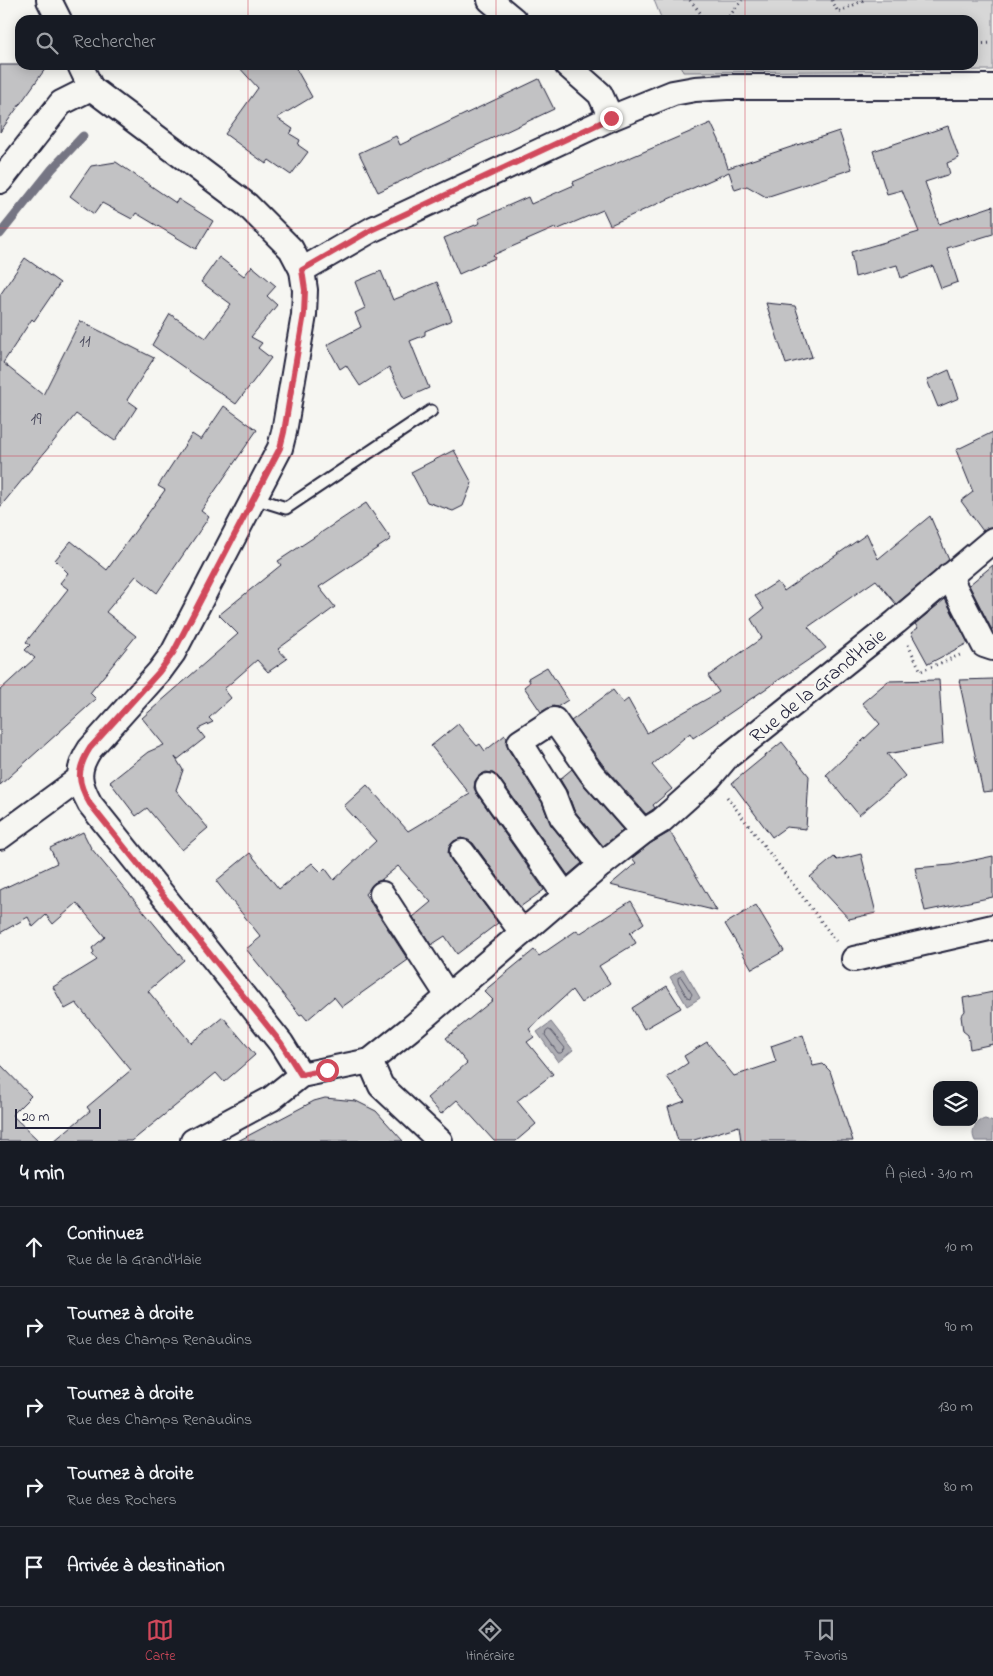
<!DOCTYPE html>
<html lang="fr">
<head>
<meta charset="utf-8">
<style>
  body { margin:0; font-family:"Indie Flower",sans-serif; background:#20242c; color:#f1f3f6 }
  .controls { position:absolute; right:15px; bottom:15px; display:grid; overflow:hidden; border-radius:10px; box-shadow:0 2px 12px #0003 }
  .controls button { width:45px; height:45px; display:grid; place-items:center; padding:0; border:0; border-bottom:1px solid #363941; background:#171b24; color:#f1f3f6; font:25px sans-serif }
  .scale { position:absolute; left:15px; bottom:12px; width:86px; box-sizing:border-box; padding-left:5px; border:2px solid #22223b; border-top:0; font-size:14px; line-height:18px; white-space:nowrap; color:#22223b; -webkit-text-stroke:4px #f6f6f2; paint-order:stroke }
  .stop { position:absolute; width:15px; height:15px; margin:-11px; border:4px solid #d1495b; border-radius:50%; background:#fff }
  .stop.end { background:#d1495b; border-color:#fff; box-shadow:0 1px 5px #0008 }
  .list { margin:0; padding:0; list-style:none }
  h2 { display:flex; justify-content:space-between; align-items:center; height:65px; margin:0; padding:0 20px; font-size:21px }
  h2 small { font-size:16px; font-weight:400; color:#9ea1a6 }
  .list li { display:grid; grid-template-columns:32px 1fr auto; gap:15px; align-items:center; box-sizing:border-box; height:80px; padding:0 20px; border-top:1px solid #363941 }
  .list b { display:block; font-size:19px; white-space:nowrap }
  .list p { margin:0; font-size:16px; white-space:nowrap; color:#9ea1a6 }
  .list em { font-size:16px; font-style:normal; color:#9ea1a6 }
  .icon { flex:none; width:28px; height:28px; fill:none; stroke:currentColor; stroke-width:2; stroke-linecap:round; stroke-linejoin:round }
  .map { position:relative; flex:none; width:993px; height:1141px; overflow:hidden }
  .search { position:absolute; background:#171b24; box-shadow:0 2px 12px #0003; left:15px; right:15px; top:15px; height:55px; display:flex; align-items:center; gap:12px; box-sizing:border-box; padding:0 18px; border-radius:15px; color:#9ea1a6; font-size:19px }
  .sheet { height:465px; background:#171b24 }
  nav { display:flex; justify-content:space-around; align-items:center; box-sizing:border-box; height:70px; border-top:1px solid #363941; background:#171b24; font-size:14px; color:#9ea1a6 }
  nav a { display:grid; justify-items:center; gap:2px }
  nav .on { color:#d1495b }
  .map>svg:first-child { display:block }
  .green { fill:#d7d7d7; stroke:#7c7c89 }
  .water { fill:#adadb3; stroke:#757583 }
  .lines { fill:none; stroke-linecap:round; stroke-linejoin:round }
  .shore { stroke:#5a5a6b; stroke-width:1 }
  .stream { stroke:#757583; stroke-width:9 }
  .building { fill:#c2c2c4; stroke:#22223b }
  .lane-casing { stroke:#22223b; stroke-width:15 }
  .street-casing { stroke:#22223b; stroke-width:28 }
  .path { stroke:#22223b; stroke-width:3; stroke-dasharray:1 4; stroke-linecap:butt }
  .lane { stroke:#f6f6f2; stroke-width:11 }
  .street { stroke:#f6f6f2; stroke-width:24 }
  .route { stroke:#d1495b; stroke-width:6 }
  .grid { fill:none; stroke:#d1495b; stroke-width:1; stroke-opacity:0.55 }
  .labels { text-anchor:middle; stroke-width:4; stroke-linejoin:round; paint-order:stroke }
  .number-label { font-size:18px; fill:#4a4a5d }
  .street-label { font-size:20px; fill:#22223b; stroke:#f6f6f2 }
</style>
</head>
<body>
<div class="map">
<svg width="993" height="1141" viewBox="0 0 993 1141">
  <rect width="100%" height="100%" fill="#f6f6f2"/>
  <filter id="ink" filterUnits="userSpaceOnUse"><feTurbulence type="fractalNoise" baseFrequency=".02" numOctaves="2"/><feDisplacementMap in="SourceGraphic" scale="10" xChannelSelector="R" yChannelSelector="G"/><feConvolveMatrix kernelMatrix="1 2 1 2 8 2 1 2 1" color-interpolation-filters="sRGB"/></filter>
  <g filter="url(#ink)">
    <path class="green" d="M654 0H993V70L683 72 680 65H973V20H662Z"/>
    <g class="water">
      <path d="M683 969 700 998 687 1006 670 977Z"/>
      <path d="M551 1022 573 1050 558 1062 537 1032Z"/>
      <path d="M985 1119 993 1122V1141H975C970 1131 975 1122 985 1119Z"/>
    </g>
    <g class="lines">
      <g class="shore">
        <path d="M681 977 692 994 690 998 687 997 678 981V978Z"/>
        <path d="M549 1030 551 1031 565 1048 564 1050 561 1053H558L545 1035 546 1032Z"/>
      </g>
      <path class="stream" d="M0 234 52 169 83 136"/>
    </g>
    <g class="building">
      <path d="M0 65H48L0 132Z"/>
      <path d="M237 65H294L312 97 277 118 293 129 290 134 300 140 298 145 308 152 291 175 269 160 266 164 225 134 258 88Z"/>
      <path d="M539 79 554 109 378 192 359 153 396 136 400 145Z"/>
      <path d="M711 123 719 140 728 168 839 131 852 169 766 197 747 186 735 190 729 172 610 225 603 210 556 230 555 228 493 255 495 258 459 274 444 238 480 223 478 219 528 197 531 204 574 185 573 182Z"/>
      <path d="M948 126 959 158 947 163 950 174 925 182 939 224 993 206V234L947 248 958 282 941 288 933 266 901 278 897 265 855 277 851 252 919 232 902 190 887 194 873 151Z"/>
      <path d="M116 162 176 203 178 199 213 221 196 249 136 213 132 219 102 203 94 214 70 196 91 166Z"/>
      <path d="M219 257 244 276 252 266 276 286 267 296 277 305 251 337 262 343 258 348 271 358 236 404 152 345 170 314 206 338 231 304 201 282Z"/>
      <path d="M25 258 60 283 34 321 32 319 3 363 43 395 80 321 154 358 127 400 137 407 115 441 76 414 0 507V295Z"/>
      <path d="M381 271 393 300 437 282 452 320 425 331V335L410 341 429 388 404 399 389 367 360 386 346 365 340 369 327 345 361 327 355 313 365 308 355 282Z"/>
      <path d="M766 303 795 306 812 357 786 364Z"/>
      <path d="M949 370 959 398 938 407 927 380Z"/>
      <path d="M224 406 257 430 201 511 209 517 157 593 136 576 106 612 136 636 90 693 96 699 0 785V690L35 658 25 650 30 645 26 642 68 589 60 583 68 573 55 560 71 541 107 570 165 490 158 486 192 434 201 440Z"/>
      <path d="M993 432V527L983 531 961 501 973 492 956 450Z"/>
      <path d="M454 450 472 483 463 506 453 511 427 502 411 472Z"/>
      <path d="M366 503 391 539 319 587 335 607 278 649 287 659 268 672 257 660 224 689 231 698 209 718 213 722 198 729 205 738 177 760 175 757 183 770 176 790 208 828 182 850 147 808 136 816 110 782 148 752 164 745 142 718 238 634 219 615 281 565 278 561Z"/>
      <path d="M930 516 949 560 896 604 876 580 808 627 826 648 693 738 690 733 652 765 672 789 653 805 655 808 646 814 603 765 571 721 613 690 623 703 628 699 647 733 719 692 708 676 762 638 751 619 764 609 755 596 777 582 784 591 867 534 878 559Z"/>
      <path d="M993 565V630H992L969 585Z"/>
      <path d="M945 599 968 643 928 664 911 633 918 628 915 624Z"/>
      <path d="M547 667 568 700 557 707 553 706 541 712 524 687 530 682 528 678Z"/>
      <path d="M993 679V791L983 792 959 680Z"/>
      <path d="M939 680 943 744 887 754 905 776 859 815 826 775 880 724 862 703 888 681Z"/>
      <path d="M458 724 477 746 480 744 485 751 505 735 507 738 506 743 508 749 542 802 551 825 582 863 568 875 499 778 493 773 486 772 480 775 475 781 474 788 477 794 544 890 520 907 473 843 468 840 461 838 454 841 449 847 448 853 451 860 498 923 457 954 445 936 431 945 413 917 431 902 398 866 381 880 374 883 365 894 408 960 342 1007 334 997 307 1020 302 1014 300 1015 246 949 261 937 216 881 250 853 279 889 312 863 321 872 325 868 334 880 376 841 344 806 367 785 408 831 470 794 431 746Z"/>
      <path d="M782 742 809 776 806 829 786 827 772 837 732 783Z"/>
      <path d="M572 769 582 783 623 830 603 846 574 810 567 791 560 779Z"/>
      <path d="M83 832 91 848 184 960 148 991 191 1043 223 1017 255 1055 224 1082 216 1073 132 1141H54L90 1111 87 1107 131 1070 76 1003 65 1009 53 987 97 960 92 954 94 952 92 948 105 937 77 903 53 924 46 915 33 927 28 917 0 933V890L57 863 50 848Z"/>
      <path d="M670 832 717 911 610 885 636 863 632 858 651 843Z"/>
      <path d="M861 854 876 913 849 919 810 877 834 857 837 860Z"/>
      <path d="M993 856V897L925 911 915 868 951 865Z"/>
      <path d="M631 901 644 923 630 933 636 943 599 966 610 983 581 1003 572 990 529 1029 534 1037 527 1042 553 1074 517 1101 536 1124 516 1141H494L457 1100 441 1114 427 1098 467 1063 446 1038 493 1000 484 991 534 950 539 956 577 930 579 934Z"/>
      <path d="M756 905 784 951 752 969 725 924Z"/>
      <path d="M667 986 681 1008 644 1029 632 1008Z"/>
      <path d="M993 992V1044L970 1049 968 1035 963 1031 961 1016 965 1011 963 998Z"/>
      <path d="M803 1035 813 1066 823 1064 830 1071 853 1141H741L739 1126 691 1141H678L668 1107 685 1101 667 1077 688 1063 684 1056 707 1042 734 1076 776 1062 771 1046Z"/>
      <path d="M0 1064 31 1096 12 1115 39 1141H0Z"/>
      <path d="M325 1098 356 1101 376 1111 403 1141H238L314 1101Z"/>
    </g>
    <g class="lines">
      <g class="lane-casing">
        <path id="lane" d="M254 498 286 508 431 411"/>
      </g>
      <g class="street-casing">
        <g id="street">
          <path d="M49 0 59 20"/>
          <path d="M490 0 514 20"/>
          <path d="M80 65 91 88 247 205 291 249 302 270 305 290 304 315 284 432 280 448 173 653 159 672 90 749C76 770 78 782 90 804L281 1043 301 1075"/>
          <path d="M567 65 600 94 611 118"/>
          <path d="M0 181 61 103 91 88"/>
          <path d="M302 270 373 229 611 118 673 93 695 89 727 87H993"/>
          <path d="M949 576 984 645 993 648"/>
          <path d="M488 786 565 895"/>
          <path d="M0 837 79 779"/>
          <path d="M462 852 522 932"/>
          <path d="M601 865 562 817 554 796 520 742 554 720 592 774 643 832"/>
          <path d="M382 894 448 996"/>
          <path d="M854 959 993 927"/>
          <path d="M370 1061 381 1086 440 1141"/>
          <path d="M193 1141 271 1099 301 1075 370 1061 410 1029 601 865 643 832 661 821 710 777 726 758 896 622 993 540"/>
        </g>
      </g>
      <g class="path">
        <path d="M690 0 706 20"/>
        <path d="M832 0 838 12 864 0"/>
        <path d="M726 20 742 0"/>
        <path d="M973 44 993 43"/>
        <path d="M908 645 921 671 960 655"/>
        <path d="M727 797 836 941"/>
      </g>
      <use href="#lane" class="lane"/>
      <use href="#street" class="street"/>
    </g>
  </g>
  <g class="lines" filter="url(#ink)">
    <path class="route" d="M327 1070 301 1075 281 1043 90 804C77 782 76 770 90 748L159 672 173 653 280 448 284 432 304 314 305 290 302 270 373 229 611 118"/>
  </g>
  <path class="grid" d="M248 0V20M496 0V20M745 0V20M248 65V1141M496 65V1141M745 65V1141M0 228H993M0 456H993M0 685H993M0 913H993"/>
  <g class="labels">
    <g class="number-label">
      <text x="85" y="346">11</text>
      <text x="36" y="424">19</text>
    </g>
    <g class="street-label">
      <text transform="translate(817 685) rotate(-39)" y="7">Rue de la Grand'Haie</text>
    </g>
  </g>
</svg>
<div class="controls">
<button><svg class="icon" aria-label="layers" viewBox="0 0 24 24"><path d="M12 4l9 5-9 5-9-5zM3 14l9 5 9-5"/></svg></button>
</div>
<div class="scale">20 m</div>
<div class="stop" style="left:327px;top:1070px"></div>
<div class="stop end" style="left:611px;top:118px"></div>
<div class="search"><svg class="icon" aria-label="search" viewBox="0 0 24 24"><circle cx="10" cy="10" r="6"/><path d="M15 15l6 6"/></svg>Rechercher</div>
</div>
<section class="sheet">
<h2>4 min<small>À pied · 310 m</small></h2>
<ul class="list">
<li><svg class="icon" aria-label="ahead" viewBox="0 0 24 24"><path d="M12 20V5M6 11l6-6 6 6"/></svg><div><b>Continuez</b><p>Rue de la Grand'Haie</p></div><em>10 m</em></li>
<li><svg class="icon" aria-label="right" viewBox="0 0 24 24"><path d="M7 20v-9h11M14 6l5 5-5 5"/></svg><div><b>Tournez à droite</b><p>Rue des Champs Renaudins</p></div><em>90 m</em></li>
<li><svg class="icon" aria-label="right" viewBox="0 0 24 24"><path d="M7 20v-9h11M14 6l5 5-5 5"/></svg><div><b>Tournez à droite</b><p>Rue des Champs Renaudins</p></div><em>130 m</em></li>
<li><svg class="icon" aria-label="right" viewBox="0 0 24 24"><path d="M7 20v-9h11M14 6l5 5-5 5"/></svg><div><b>Tournez à droite</b><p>Rue des Rochers</p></div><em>80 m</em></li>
<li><svg class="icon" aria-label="arrive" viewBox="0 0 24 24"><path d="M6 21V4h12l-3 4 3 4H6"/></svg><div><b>Arrivée à destination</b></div></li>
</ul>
</section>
<nav>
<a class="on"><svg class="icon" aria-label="map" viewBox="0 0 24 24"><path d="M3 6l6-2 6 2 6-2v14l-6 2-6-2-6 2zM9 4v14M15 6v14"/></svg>Carte</a>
<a><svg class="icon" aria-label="directions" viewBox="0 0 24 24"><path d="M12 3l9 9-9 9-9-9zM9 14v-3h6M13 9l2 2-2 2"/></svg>Itinéraire</a>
<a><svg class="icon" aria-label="saved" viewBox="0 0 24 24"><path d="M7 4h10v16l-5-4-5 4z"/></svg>Favoris</a>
</nav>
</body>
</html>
